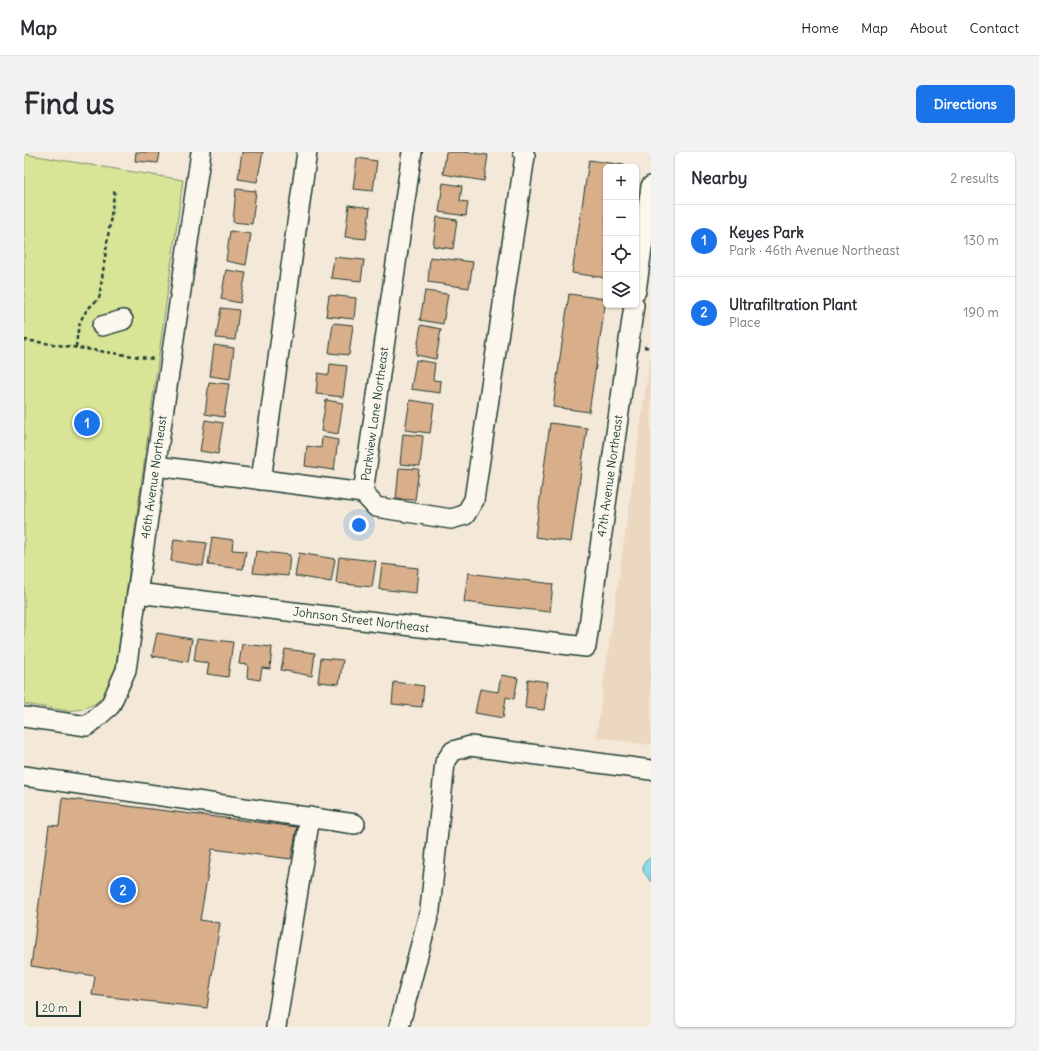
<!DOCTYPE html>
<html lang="en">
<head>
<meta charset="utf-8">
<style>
  body { margin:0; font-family:Delius,sans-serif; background:#f2f2f3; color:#2b2b33 }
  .controls { position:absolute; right:12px; top:12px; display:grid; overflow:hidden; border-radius:6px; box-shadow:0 1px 3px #0004 }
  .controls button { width:36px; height:36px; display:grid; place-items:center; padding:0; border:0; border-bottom:1px solid #e1e1e2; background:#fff; color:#2b2b33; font:20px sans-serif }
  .scale { position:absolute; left:12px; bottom:10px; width:45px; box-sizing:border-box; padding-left:4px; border:2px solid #1f3d34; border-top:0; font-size:11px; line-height:14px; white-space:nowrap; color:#1f3d34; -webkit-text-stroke:3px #fbf7ec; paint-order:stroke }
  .you { position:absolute; left:335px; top:373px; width:14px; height:14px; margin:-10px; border:3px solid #fff; border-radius:50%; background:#1a73e8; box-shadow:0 0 0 6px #1a73e833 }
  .badge { display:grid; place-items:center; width:26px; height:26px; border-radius:50%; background:#1a73e8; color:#fff; font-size:13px; font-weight:700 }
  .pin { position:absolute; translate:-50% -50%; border:2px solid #fff; box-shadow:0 1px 4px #0006 }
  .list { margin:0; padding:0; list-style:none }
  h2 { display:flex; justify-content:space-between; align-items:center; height:52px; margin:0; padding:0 16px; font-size:17px }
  h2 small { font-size:13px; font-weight:400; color:#7c7c81 }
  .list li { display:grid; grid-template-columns:26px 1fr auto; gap:12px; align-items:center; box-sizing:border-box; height:72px; padding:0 16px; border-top:1px solid #e1e1e2 }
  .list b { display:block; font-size:15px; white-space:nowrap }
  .list p { margin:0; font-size:13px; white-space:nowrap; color:#7c7c81 }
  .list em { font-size:13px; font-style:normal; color:#7c7c81 }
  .icon { flex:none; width:22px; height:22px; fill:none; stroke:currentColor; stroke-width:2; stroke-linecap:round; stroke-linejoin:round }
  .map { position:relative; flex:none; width:627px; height:875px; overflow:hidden; border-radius:6px }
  header { display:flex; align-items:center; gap:24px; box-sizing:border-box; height:56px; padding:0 20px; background:#fff; border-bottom:1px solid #e1e1e2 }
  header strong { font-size:19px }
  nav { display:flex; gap:22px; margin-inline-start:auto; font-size:14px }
  .intro { display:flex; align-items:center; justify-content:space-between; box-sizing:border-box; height:96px; padding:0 24px }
  h1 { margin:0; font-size:28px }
  .button { padding:10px 18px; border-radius:6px; background:#1a73e8; color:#fff; font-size:14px; font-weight:700 }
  main { display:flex; gap:24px; padding:0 24px }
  aside { flex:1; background:#fff; border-radius:6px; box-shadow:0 1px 3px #0004 }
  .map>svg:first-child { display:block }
  .built { fill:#ecd7c1 }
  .green { fill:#d8e496; stroke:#7c9065 }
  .water { fill:#8cdbea; stroke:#609ca1 }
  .building { fill:#d9ae8a; stroke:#1f3d34 }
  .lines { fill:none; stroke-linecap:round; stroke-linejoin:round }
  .minor-casing { stroke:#1f3d34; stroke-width:22 }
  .path { stroke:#1f3d34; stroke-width:2.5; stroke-dasharray:4 3; stroke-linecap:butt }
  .minor { stroke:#fbf7ec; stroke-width:19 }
  .labels { text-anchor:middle; stroke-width:3.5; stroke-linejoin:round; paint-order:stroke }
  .street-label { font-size:12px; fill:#1f3d34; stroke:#fbf7ec }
</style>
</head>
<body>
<header>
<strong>Map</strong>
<nav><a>Home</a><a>Map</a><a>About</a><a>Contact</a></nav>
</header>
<div class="intro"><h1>Find us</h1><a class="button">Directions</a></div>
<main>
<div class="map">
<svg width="627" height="875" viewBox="0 0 627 875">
  <rect width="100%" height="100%" fill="#f4e8d8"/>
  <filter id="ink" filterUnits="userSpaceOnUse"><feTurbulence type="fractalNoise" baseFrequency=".025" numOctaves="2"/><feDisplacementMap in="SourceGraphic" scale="8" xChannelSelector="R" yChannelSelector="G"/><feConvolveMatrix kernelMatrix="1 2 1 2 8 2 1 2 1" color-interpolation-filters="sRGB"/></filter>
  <g filter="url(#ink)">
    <path class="built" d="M627 200V593L572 585Z"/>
    <path class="green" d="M0 2 159 28 92 515 86 537 72 551 59 557 45 559 0 552Z"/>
    <path class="water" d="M627 705V730L619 719 620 711Z"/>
    <g class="building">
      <path d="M112 0H136L134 11 111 9Z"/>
      <path d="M218 0H239L233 30 214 27Z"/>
      <path d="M422 0H439L464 3 460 29 419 22Z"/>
      <path d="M333 6 353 9 349 39 329 37Z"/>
      <path d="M565 8 600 13V15H582V126L548 121Z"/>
      <path d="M419 31 438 34 436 49 444 50 442 64 415 60Z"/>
      <path d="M212 37 232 39 228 72 209 70Z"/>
      <path d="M325 53 346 56 342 87 321 85Z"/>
      <path d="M413 65 433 68 429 97 409 94Z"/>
      <path d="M206 79 227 82 222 113 202 109Z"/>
      <path d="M310 105 340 108 337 129 307 126Z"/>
      <path d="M406 105 449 110 445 136 404 130Z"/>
      <path d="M202 118 222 121 216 151 197 147Z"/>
      <path d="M401 139 424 142 419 172 396 168Z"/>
      <path d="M545 142 582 147 565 260 529 255Z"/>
      <path d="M305 143 332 146 330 167 302 164Z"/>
      <path d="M197 156 215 158 211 188 192 186Z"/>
      <path d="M309 171 329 173 325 203 305 201Z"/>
      <path d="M397 173 417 177 412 207 392 203Z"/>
      <path d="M190 193 210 196 206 227 186 224Z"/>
      <path d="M392 208 411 211 409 228 417 229 416 241 387 237Z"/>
      <path d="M306 212 323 214 319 245 292 242 294 221 305 223Z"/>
      <path d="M185 230 205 232 200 265 181 262Z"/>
      <path d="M302 248 319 251 314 282 297 279Z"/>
      <path d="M386 248 410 252 406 281 381 278Z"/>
      <path d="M181 268 199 271 194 302 176 299Z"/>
      <path d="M526 271 563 276 547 390 511 385Z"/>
      <path d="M379 282 399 284 396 314 376 312Z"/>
      <path d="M298 285 314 288 310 318 281 314 283 294 297 296Z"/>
      <path d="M375 316 395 317 391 348 372 347Z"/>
      <path d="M188 385 209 388 208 398 222 399 219 417 184 413Z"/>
      <path d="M150 387 183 391 179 414 147 409Z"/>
      <path d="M232 399 266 403 264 424 229 421Z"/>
      <path d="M275 401 311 407 307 430 271 424Z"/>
      <path d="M315 405 352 409 348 435 312 431Z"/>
      <path d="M358 412 394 416 392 441 355 437Z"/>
      <path d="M444 421 529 432 526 460 440 450Z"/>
      <path d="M133 481 168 487 164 510 128 504Z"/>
      <path d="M173 486 209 490 204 525 183 522 185 511 170 509Z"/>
      <path d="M218 492 248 495 246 517 238 516 236 528 223 526 224 513 215 512Z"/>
      <path d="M261 497 291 501 288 524 257 518Z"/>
      <path d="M297 506 319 508 315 532 294 530Z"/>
      <path d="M477 523 494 526 490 547 482 545 479 566 451 561 456 537 474 540Z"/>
      <path d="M504 527 524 530 520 558 501 556Z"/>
      <path d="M370 530 400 534 398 555 368 552Z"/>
      <path d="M38 646 273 675 267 707 188 697 176 768 196 771 183 856 68 843 71 824 7 814 25 673 35 674Z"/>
    </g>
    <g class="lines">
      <g class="minor-casing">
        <g id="minor">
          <path d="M612 139 627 34"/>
          <path d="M78 174 99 168"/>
          <path d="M132 314 339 341"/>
          <path d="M237 328 283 0"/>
          <path d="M339 341 352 355 427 367 441 363 450 348 501 4 499 0"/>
          <path d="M339 341 388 0"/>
          <path d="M113 441 562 495 610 153"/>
          <path d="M0 565 63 574 86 554 102 518 177 0"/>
          <path d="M0 624 331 672"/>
          <path d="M252 875 286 665"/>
          <path d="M375 875 406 758 421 610 429 599 446 594 627 618"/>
        </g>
      </g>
      <g class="path">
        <path d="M0 188 130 207"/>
        <path d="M52 195C54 173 56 161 75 147L91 36"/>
        <path d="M620 195 627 196"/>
      </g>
      <use href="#minor" class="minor"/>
    </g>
  </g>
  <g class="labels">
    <g class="street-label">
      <text transform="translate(351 262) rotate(-82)" y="4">Parkview Lane Northeast</text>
      <text transform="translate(586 324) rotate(-82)" y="4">47th Avenue Northeast</text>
      <text transform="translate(130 325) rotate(-82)" y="4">46th Avenue Northeast</text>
      <text transform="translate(337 468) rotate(7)" y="4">Johnson Street Northeast</text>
    </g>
  </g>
</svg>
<div class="controls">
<button>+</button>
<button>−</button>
<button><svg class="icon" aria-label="locate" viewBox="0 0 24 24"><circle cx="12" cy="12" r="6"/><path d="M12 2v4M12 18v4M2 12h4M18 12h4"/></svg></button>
<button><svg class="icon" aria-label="layers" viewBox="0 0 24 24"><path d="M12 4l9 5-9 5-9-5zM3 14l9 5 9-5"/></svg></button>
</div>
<div class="scale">20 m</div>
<div class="you"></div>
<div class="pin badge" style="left:63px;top:271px">1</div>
<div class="pin badge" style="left:99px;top:738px">2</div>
</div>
<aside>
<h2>Nearby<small>2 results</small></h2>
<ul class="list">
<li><span class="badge">1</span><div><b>Keyes Park</b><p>Park · 46th Avenue Northeast</p></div><em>130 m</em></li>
<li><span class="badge">2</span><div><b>Ultrafiltration Plant</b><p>Place</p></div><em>190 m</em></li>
</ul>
</aside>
</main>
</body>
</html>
